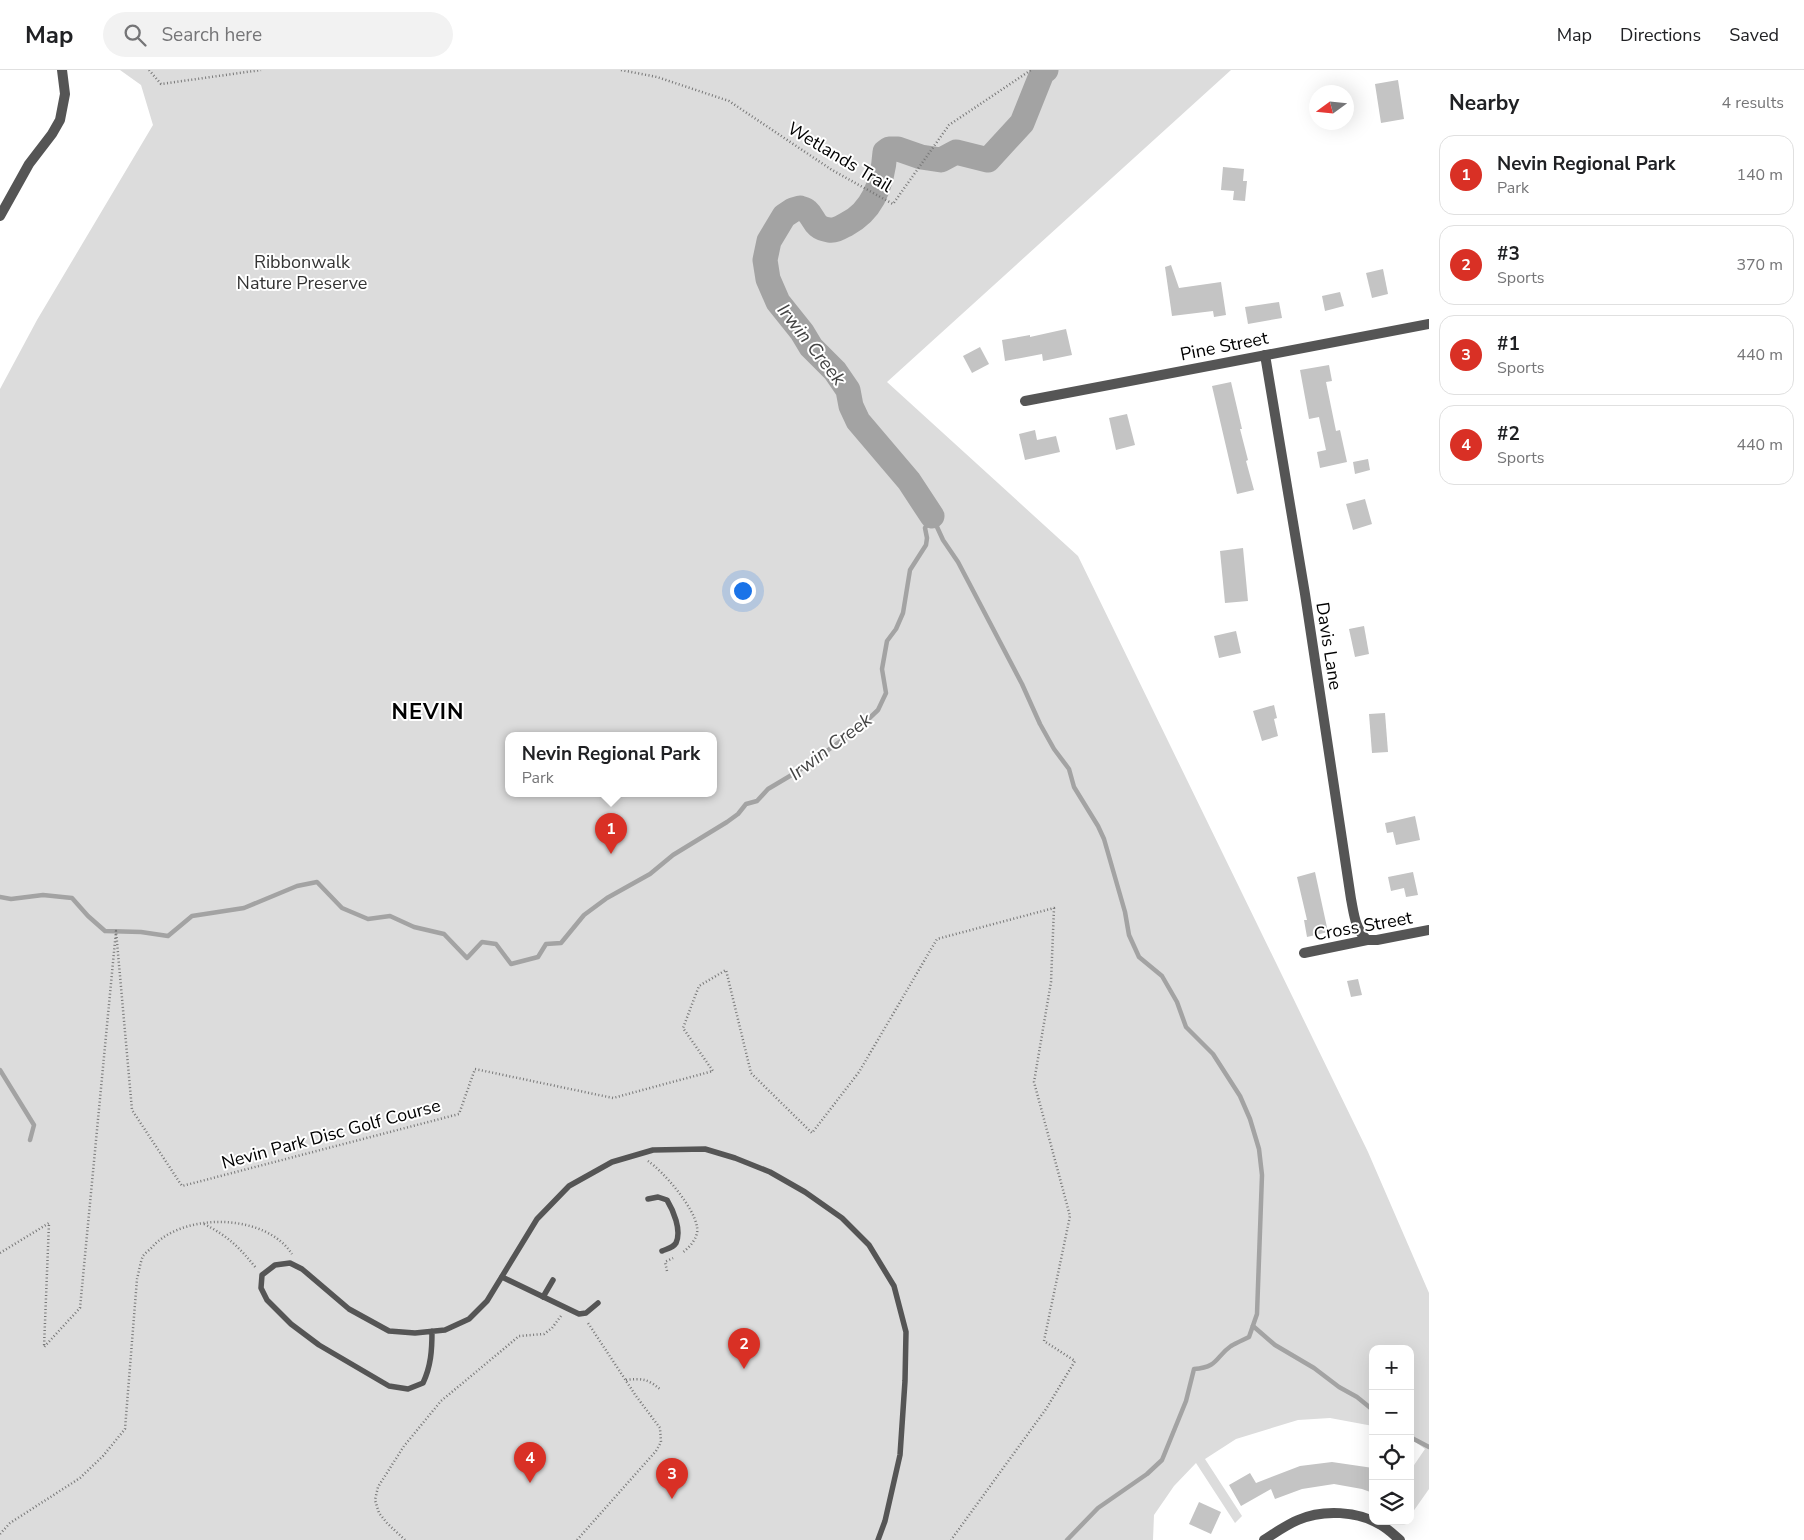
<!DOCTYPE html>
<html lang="en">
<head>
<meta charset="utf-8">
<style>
  body { margin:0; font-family:"Nunito Sans",sans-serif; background:#f2f2f2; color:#202124 }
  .controls { position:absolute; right:15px; bottom:15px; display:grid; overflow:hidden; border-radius:10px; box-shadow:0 5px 20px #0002 }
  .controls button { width:45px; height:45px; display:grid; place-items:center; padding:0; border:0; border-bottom:1px solid #e0e0e0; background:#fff; color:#202124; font:25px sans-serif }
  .compass { position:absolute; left:1309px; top:15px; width:45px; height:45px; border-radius:50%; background:#fff; box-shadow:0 5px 20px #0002; rotate:255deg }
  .you { position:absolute; left:742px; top:520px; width:18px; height:18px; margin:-12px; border:4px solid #fff; border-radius:50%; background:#1a73e8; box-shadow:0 0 0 8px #1a73e833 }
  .badge { display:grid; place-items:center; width:32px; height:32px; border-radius:50%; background:#d93025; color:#fff; font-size:16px; font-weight:700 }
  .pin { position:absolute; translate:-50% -41px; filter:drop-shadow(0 1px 2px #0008) }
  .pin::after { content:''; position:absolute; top:26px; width:18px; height:15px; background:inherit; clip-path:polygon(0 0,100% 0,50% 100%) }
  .popup { position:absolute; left:505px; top:662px; width:212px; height:65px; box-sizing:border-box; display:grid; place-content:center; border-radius:10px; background:#fff; filter:drop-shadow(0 1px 4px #0005); font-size:16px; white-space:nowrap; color:#757577 }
  .popup b { font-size:19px; color:#202124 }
  .popup::after { content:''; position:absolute; left:50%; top:100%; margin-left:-10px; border:10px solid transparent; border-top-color:#fff }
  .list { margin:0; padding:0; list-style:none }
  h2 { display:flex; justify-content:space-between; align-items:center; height:65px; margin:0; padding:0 20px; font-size:21px }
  h2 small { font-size:16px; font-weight:400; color:#757577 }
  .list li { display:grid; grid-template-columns:32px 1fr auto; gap:15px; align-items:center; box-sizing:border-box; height:80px; margin:0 10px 10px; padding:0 10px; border:1px solid #e0e0e0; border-radius:15px }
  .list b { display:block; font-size:19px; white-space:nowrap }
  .list p { margin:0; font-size:16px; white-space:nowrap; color:#757577 }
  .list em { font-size:16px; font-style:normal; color:#757577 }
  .icon { flex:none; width:28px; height:28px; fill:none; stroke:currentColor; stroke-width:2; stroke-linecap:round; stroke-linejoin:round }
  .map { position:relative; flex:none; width:1429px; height:1470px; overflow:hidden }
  header { display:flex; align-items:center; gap:30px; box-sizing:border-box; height:70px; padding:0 25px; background:#fff; border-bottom:1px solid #e0e0e0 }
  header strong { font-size:24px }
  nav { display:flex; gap:28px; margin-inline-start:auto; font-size:18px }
  .search { width:350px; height:45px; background:#f2f2f2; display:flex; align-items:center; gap:12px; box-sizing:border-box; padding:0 18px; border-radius:28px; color:#757577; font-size:19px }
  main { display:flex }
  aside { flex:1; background:#fff }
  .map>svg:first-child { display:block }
  .green { fill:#dcdcdc; fill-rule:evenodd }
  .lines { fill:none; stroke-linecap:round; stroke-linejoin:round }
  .stream { stroke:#a3a3a3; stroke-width:4.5 }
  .river { stroke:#a3a3a3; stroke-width:25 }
  .building { fill:#c4c4c4 }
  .path { stroke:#777; stroke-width:2.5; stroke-dasharray:1 2.5; stroke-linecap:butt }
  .lane { stroke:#555; stroke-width:5.5 }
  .street { stroke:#555; stroke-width:10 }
  .labels { text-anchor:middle; stroke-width:4; stroke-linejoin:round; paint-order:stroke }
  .street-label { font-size:18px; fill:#000; stroke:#fff }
  .park-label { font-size:18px; fill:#333; stroke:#fff }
  .water-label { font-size:19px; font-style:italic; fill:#444; stroke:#fff }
  .district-label { font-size:22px; font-weight:bold; letter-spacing:1px; fill:#000; stroke:#fff }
</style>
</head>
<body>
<header>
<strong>Map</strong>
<div class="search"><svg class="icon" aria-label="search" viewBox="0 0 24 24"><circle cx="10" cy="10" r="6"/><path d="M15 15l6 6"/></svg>Search here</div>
<nav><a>Map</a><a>Directions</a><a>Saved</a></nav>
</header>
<main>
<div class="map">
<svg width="1429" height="1470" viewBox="0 0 1429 1470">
  <rect width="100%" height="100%" fill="#fff"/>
  <path class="green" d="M120 0H1231L887 312 1078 486 1368 1082 1429 1223V1419L1410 1446V1401L1425 1379 1410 1368V1279H1373V1356L1330 1348 1298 1350 1236 1369 1205 1389 1242 1446 1235 1453 1196 1393 1174 1416 1154 1445 1153 1470H0V319L37 250 153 55 141 15ZM508 665H714V723H508Z"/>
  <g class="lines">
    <g class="stream">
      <path d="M932 446 943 470 958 492 1022 614 1040 654 1054 679 1069 699 1074 717 1098 756 1104 769 1125 842 1129 865 1139 887 1162 906 1177 932 1186 957 1213 984 1240 1026 1250 1049 1259 1079 1262 1105 1257 1244 1249 1267C1243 1270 1236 1273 1231 1276 1215 1287 1219 1297 1194 1299L1186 1331 1162 1390 1147 1404 1098 1438 1067 1470"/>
      <path d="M0 827 11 829 43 825 72 828 88 846 105 861 141 862 168 866 192 846 244 838 297 816 317 812 342 838 368 849 390 846 414 857 444 864 467 888 482 872 496 874 511 894 538 887 546 874 561 873 584 845 607 828 650 804 673 785 727 752 738 744 746 734 757 731 768 719 800 700 859 658 878 640 886 623 882 599 887 571 896 559 903 543 910 500 926 475 927 468 925 458 932 446"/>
      <path d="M0 1000 34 1055 30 1070"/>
      <path d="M1253 1256 1275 1275 1314 1298 1339 1317 1357 1327 1373 1340"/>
      <path d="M1410 1367 1429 1377"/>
    </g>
    <path class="river" d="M932 446 909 411 858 351 851 336 848 320 835 301 811 277 802 262 778 232 768 209 765 190 769 171 784 146 793 140 800 138C802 139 805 139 807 141 815 148 813 158 829 160 836 161 841 157 847 154 874 140 883 111 885 82L889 79H898L921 87 941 90 956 82 988 90 1022 53 1042 3 1046 0"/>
  </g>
  <g class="building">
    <path d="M1398 10 1404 49 1381 53 1375 14Z"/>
    <path d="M1223 97 1244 99 1243 111H1247L1245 131 1233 130 1234 121 1221 120Z"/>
    <path d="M1171 195 1179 218 1221 212 1226 245 1214 247 1213 241 1172 246 1165 197Z"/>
    <path d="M1383 199 1388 224 1372 228 1366 203Z"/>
    <path d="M1340 222 1344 236 1325 241 1322 226Z"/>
    <path d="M1279 232 1282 248 1248 254 1245 237Z"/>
    <path d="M1066 259 1072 285 1043 291 1042 284 1005 291 1002 270 1030 265V267Z"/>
    <path d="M980 277 989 294 972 303 963 286Z"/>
    <path d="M1329 295 1332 311 1326 312 1336 361 1340 360 1347 392 1320 398 1317 382 1326 380 1319 347 1309 349 1300 300Z"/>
    <path d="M1231 312 1242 359H1240L1248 390 1246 391 1254 420 1237 424 1212 316Z"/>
    <path d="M1127 344 1135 375 1116 380 1109 348Z"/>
    <path d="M1035 360 1037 370 1056 366 1060 382 1025 390 1019 364Z"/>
    <path d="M1368 389 1370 400 1355 404 1353 392Z"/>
    <path d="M1365 429 1372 454 1353 460 1346 434Z"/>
    <path d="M1243 478 1248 531 1225 533 1220 481Z"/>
    <path d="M1364 556 1369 584 1355 587 1349 559Z"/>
    <path d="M1236 561 1241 583 1219 588 1214 566Z"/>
    <path d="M1274 635 1277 648 1274 649 1278 666 1262 671 1253 641Z"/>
    <path d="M1385 643 1388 682 1372 683 1369 644Z"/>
    <path d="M1415 746 1420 770 1396 775 1393 762 1387 763 1385 753Z"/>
    <path d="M1315 802 1328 862 1307 867 1304 850H1307L1297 807Z"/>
    <path d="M1413 802 1418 825 1406 827 1404 818 1391 821 1388 807Z"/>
    <path d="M1358 909 1362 925 1351 927 1347 911Z"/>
    <path d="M1332 1392 1373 1398V1423L1362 1419 1334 1414 1302 1419 1275 1429 1271 1419 1241 1436 1229 1415 1250 1403 1256 1413 1300 1396Z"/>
    <path d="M1199 1432 1221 1442 1211 1464 1189 1454Z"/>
  </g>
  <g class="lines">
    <g class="path">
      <path d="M149 0 161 14 261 0"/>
      <path d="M621 0 657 7 729 31 832 100 893 134 949 55 1031 0"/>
      <path d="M648 1091C664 1102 694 1137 697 1157 699 1167 690 1177 682 1183"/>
      <path d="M204 1154C228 1166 240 1178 256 1198"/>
      <path d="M0 1183 49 1153 44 1277 80 1238 116 861 132 1040 182 1116 459 1044 475 999 613 1028 713 1001 683 958 699 916 726 900 751 1003 812 1063 859 1002 937 869 1054 838 1051 912 1034 1012 1070 1146 1044 1271 1075 1291 1046 1339 951 1470"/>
      <path d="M667 1201 665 1192 673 1188"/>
      <path d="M626 1310C643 1308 648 1309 661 1320"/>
      <path d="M0 1464 10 1453 80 1408 103 1386 125 1359 137 1209C139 1202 140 1193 143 1186 146 1182 151 1179 154 1175 187 1142 266 1144 292 1184"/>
      <path d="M405 1470 387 1453 379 1443 375 1430 378 1417 404 1376 441 1331 506 1277 519 1266 544 1264 552 1258 561 1246"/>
      <path d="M577 1470 656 1381 661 1372 660 1358 636 1326 588 1253"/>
    </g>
    <g class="lane">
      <path d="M648 1129 658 1127 667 1130C673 1140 682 1160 676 1173 673 1178 666 1179 662 1181"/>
      <path d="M502 1207 579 1244 586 1243 598 1233"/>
      <path d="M543 1227 553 1210"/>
      <path d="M432 1261C432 1280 431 1296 423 1313L408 1319 389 1316 319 1275 291 1254 267 1230 261 1218 262 1205 275 1195 290 1193 302 1199 349 1239 389 1261 415 1263 445 1260 469 1249 487 1231 537 1149 569 1116 612 1092 653 1080 705 1079 735 1088 770 1102 805 1122 842 1148 869 1175 894 1216 906 1262 905 1311 900 1385 885 1451 878 1470"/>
    </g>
    <g class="street">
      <path d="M0 146 29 94 52 64 60 50 65 24 62 0"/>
      <path d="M1265 285 1305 524 1351 829C1354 844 1355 859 1367 870"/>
      <path d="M1025 331 1429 254"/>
      <path d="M1304 883 1367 870H1377L1429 860"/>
      <path d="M1264 1470C1275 1463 1286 1455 1298 1450 1323 1439 1358 1441 1381 1455 1388 1459 1394 1465 1400 1470"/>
    </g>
  </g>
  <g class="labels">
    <g class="street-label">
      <text transform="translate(840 87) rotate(31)" y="6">Wetlands Trail</text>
      <text transform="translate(1224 276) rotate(-11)" y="6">Pine Street</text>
      <text transform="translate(1329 576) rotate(81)" y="6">Davis Lane</text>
      <text transform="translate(1363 856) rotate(-10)" y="6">Cross Street</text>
      <text transform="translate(331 1064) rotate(-15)" y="6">Nevin Park Disc Golf Course</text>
    </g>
    <g class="park-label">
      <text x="302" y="198">Ribbonwalk<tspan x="302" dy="21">Nature Preserve</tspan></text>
    </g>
    <g class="water-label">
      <text transform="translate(812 274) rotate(52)" y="7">Irwin Creek</text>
      <text transform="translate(830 676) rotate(-37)" y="7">Irwin Creek</text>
    </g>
    <g class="district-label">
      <text x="428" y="649">NEVIN</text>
    </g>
  </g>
</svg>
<div class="controls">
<button>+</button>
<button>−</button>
<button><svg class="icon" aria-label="locate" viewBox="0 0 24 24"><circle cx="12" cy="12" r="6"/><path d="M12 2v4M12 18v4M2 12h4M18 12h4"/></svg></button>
<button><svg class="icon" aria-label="layers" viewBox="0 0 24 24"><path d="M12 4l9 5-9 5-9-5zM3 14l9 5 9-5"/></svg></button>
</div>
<svg class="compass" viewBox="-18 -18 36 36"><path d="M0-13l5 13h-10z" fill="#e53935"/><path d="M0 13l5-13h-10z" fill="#757577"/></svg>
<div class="you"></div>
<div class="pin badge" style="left:611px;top:784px">1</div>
<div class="popup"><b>Nevin Regional Park</b>Park</div>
<div class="pin badge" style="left:744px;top:1299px">2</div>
<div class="pin badge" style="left:672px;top:1429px">3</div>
<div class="pin badge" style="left:530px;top:1413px">4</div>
</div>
<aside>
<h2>Nearby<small>4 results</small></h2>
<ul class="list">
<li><span class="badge">1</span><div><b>Nevin Regional Park</b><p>Park</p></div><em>140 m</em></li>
<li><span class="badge">2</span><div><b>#3</b><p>Sports</p></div><em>370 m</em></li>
<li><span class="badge">3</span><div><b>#1</b><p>Sports</p></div><em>440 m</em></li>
<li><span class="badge">4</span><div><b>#2</b><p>Sports</p></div><em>440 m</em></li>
</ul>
</aside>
</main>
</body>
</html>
